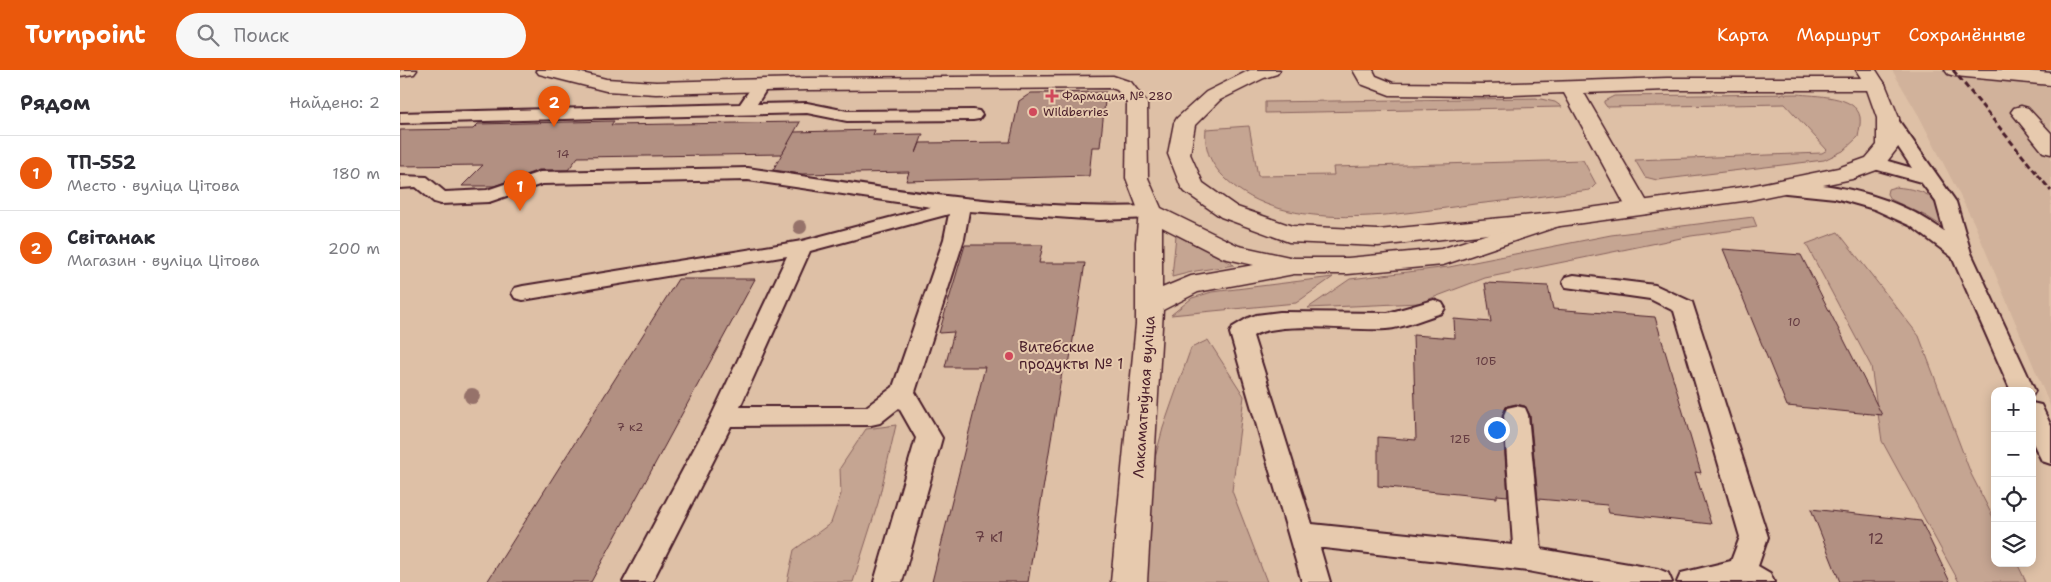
<!DOCTYPE html>
<html lang="ru">
<head>
<meta charset="utf-8">
<style>
  body { margin:0; font-family:"Shantell Sans",sans-serif; background:#f7f7f7; color:#2b2b33 }
  .controls { position:absolute; right:15px; bottom:15px; display:grid; overflow:hidden; border-radius:10px; box-shadow:0 2px 12px #0003 }
  .controls button { width:45px; height:45px; display:grid; place-items:center; padding:0; border:0; border-bottom:1px solid #e1e1e2; background:#fff; color:#2b2b33; font:25px sans-serif }
  .you { position:absolute; left:1096px; top:359px; width:18px; height:18px; margin:-12px; border:4px solid #fff; border-radius:50%; background:#1a73e8; box-shadow:0 0 0 8px #1a73e833 }
  .badge { display:grid; place-items:center; width:32px; height:32px; border-radius:50%; background:#ea580c; color:#fff; font-size:16px; font-weight:700 }
  .pin { position:absolute; translate:-50% -41px; filter:drop-shadow(0 1px 2px #0008) }
  .pin::after { content:''; position:absolute; top:26px; width:18px; height:15px; background:inherit; clip-path:polygon(0 0,100% 0,50% 100%) }
  .list { margin:0; padding:0; list-style:none }
  h2 { display:flex; justify-content:space-between; align-items:center; height:65px; margin:0; padding:0 20px; font-size:21px }
  h2 small { font-size:16px; font-weight:400; color:#7c7c81 }
  .list li { display:grid; grid-template-columns:32px 1fr auto; gap:15px; align-items:center; box-sizing:border-box; height:75px; padding:0 20px; border-top:1px solid #e1e1e2 }
  .list b { display:block; font-size:19px; white-space:nowrap }
  .list p { margin:0; font-size:16px; white-space:nowrap; color:#7c7c81 }
  .list em { font-size:16px; font-style:normal; color:#7c7c81 }
  .icon { flex:none; width:28px; height:28px; fill:none; stroke:currentColor; stroke-width:2; stroke-linecap:round; stroke-linejoin:round }
  .map { position:relative; flex:none; width:1651px; height:512px; overflow:hidden }
  header { display:flex; align-items:center; gap:30px; box-sizing:border-box; height:70px; padding:0 25px; background:#ea580c; color:#fff }
  header strong { font-size:24px }
  nav { display:flex; gap:28px; margin-inline-start:auto; font-size:18px }
  .search { width:350px; height:45px; background:#f7f7f7; display:flex; align-items:center; gap:12px; box-sizing:border-box; padding:0 18px; border-radius:28px; color:#7c7c81; font-size:19px }
  main { display:flex }
  aside { flex:1; background:#fff }
  .map>svg:first-child { display:block }
  .built { fill:#d1b29b }
  .green { fill:#c5a592; stroke:#88625e }
  .building { fill:#b29082; stroke:#4a1f2b }
  .lines { fill:none; stroke-linecap:round; stroke-linejoin:round }
  .lane-casing { stroke:#4a1f2b; stroke-width:4 }
  .street-casing { stroke:#4a1f2b; stroke-width:3 }
  .primary-casing { stroke:#4a1f2b; stroke-width:3 }
  .lane { fill:#e7caae; fill-rule:evenodd }
  .street { fill:#e7caae; fill-rule:evenodd }
  .primary { fill:#e7caae; fill-rule:evenodd }
  .rail { stroke:#4a1f2b; stroke-width:3; stroke-dasharray:6 3; stroke-linecap:butt }
  .tree { fill:#96726b }
  .poi-dot { fill:#d1495b; stroke:#e7caae; stroke-width:2 }
  .labels { text-anchor:middle; stroke-width:4; stroke-linejoin:round; paint-order:stroke }
  .far-poi-label { font-size:12px; fill:#4a1f2b; stroke:#e7caae; text-anchor:start }
  .number-label { font-size:12px; fill:#643b41 }
  .poi-label { font-size:15px; fill:#4a1f2b; stroke:#e7caae; text-anchor:start }
  .street-label { font-size:15px; fill:#4a1f2b; stroke:#e7caae }
  .near-number-label { font-size:15px; fill:#643b41 }
</style>
</head>
<body>
<header>
<strong>Turnpoint</strong>
<div class="search"><svg class="icon" aria-label="search" viewBox="0 0 24 24"><circle cx="10" cy="10" r="6"/><path d="M15 15l6 6"/></svg>Поиск</div>
<nav><a>Карта</a><a>Маршрут</a><a>Сохранённые</a></nav>
</header>
<main>
<aside>
<h2>Рядом<small>Найдено: 2</small></h2>
<ul class="list">
<li><span class="badge">1</span><div><b>ТП-552</b><p>Место · вуліца Цітова</p></div><em>180 m</em></li>
<li><span class="badge">2</span><div><b>Світанак</b><p>Магазин · вуліца Цітова</p></div><em>200 m</em></li>
</ul>
</aside>
<div class="map">
<svg width="1651" height="512" viewBox="0 0 1651 512">
  <rect width="100%" height="100%" fill="#dec0a6"/>
  <filter id="ink" filterUnits="userSpaceOnUse"><feTurbulence type="fractalNoise" baseFrequency=".02" numOctaves="2"/><feDisplacementMap in="SourceGraphic" scale="10" xChannelSelector="R" yChannelSelector="G"/><feConvolveMatrix kernelMatrix="1 2 1 2 8 2 1 2 1" color-interpolation-filters="sRGB"/></filter>
  <g filter="url(#ink)">
    <path class="built" d="M1492 0H1651V338L1574 153 1519 46Z"/>
    <g class="green">
      <path d="M1397 24C1414 26 1456 25 1460 47 1461 53 1459 61 1458 67L1443 81 1424 90 1257 110 1245 107 1235 90 1422 83 1427 80 1385 34 1207 37 1204 33V31L1214 26Z"/>
      <path d="M1136 28 1155 32 1162 37 865 43V32Z"/>
      <path d="M849 56 858 106 934 105 933 97 1183 90 1196 114 1190 120C1152 125 1114 130 1076 134 1002 143 886 167 826 109 811 95 804 80 806 59Z"/>
      <path d="M1495 117C1533 121 1533 126 1547 159L1526 146 1490 129 1487 124 1488 119Z"/>
      <path d="M1353 147 1357 157 1291 166 1085 208 1019 233 908 238 950 209 1049 197 1211 165Z"/>
      <path d="M1438 162 1519 266 1571 404 1595 451V493H1617L1626 512H1559L1482 371 1471 296 1406 174Z"/>
      <path d="M776 165 834 195 796 201 772 207Z"/>
      <path d="M933 207 896 233 771 245 792 228 812 222Z"/>
      <path d="M808 270 844 326 832 421 867 512H734L745 425 763 358 791 278Z"/>
      <path d="M496 355 478 433 453 512H387L394 480 431 453 441 424 440 398 466 359Z"/>
    </g>
    <g class="building">
      <path d="M706 22 700 77H692L689 106 506 111 509 102 402 104 373 100 394 62 475 60 473 65 523 64 516 83 520 73 610 72 619 31 631 23Z"/>
      <path d="M214 51 211 55 400 52 382 84 178 87 168 100H139L94 116H62L83 95 0 96V60L73 59 78 54Z"/>
      <path d="M565 175H643L639 193H685L669 295 663 296 628 512H532L585 297H545L554 262 539 263Z"/>
      <path d="M1323 179 1401 185 1482 345 1387 336Z"/>
      <path d="M278 209H355L191 512H87Z"/>
      <path d="M1085 213 1148 216 1153 239 1255 247 1301 403 1295 402 1311 454 1209 443 1207 435 1138 429 1130 345 1125 336 1116 334 1107 336 1102 345 1108 426 1097 425V428L978 416V367L1016 370 1013 265 1055 268 1054 249 1091 252Z"/>
      <path d="M1411 439 1521 451 1550 512H1440Z"/>
    </g>
    <g class="lines">
      <g class="lane-casing">
        <g id="lane">
          <path d="M361 10 367 12 369 15 357 34 407 33 447 41 573 40 579 41 582 45 579 49 573 50 447 51 407 43 0 53V43L340 34 355 12Z"/>
          <path d="M1488 43 1494 44 1556 132 1571 183 1635 321 1632 326V321H1611L1552 187 1511 156 1474 139 1435 128 1386 123 1379 121 1377 117 1379 113C1391 110 1403 113 1414 114 1461 119 1506 133 1544 161L1536 132 1521 112 1467 97 1465 93 1467 89 1474 87 1512 98 1479 48 1482 44Z"/>
          <path d="M348 98C482 118 615 141 751 136L758 138 761 142 758 146 751 148 699 150 569 141 564 169 515 322 542 368 502 512H474L516 368 499 338 480 353 471 355 331 356 252 512H223L311 347 387 186 123 230 115 228 112 223 115 218 123 216 402 171 531 137 348 110 142 114 89 132 41 134 34 132 16 117 0 118V106L27 107 45 122 87 120 140 102ZM549 144 544 169 493 317 466 337H340L410 181Z"/>
          <path d="M1174 205 1255 215 1292 232 1368 467 1358 496 1370 503 1374 512H1277L1281 503 1331 491 1340 467 1274 241 1250 229 1166 217 1163 212 1166 207Z"/>
          <path d="M1034 230 1042 233 1045 238 1042 243C1024 248 1004 258 986 259 954 261 877 250 853 266L912 454 1113 475 1104 345 1107 338 1116 336 1125 338 1128 345 1141 479 1258 499 1268 503 1272 512H1186L1128 501 924 478H920L930 512H902L830 263 833 257 848 248 856 245 880 242 988 243Z"/>
          <path d="M1632 333 1641 335 1651 356V394L1642 391 1632 371Z"/>
        </g>
      </g>
      <g class="street-casing">
        <g id="street">
          <path d="M136 0H170L206 9 256 12 406 8 713 6 731 12 747 33 748 108 761 138 839 176 894 188H948L1041 179 1153 143 1162 145 1165 150 1162 155 1043 195 948 204H894L798 222 763 240 747 512H711L736 254V172L739 142 726 108 727 33 717 20 711 18 406 20 256 24 206 21 139 4ZM762 157 823 188 854 195 791 206 762 218Z"/>
          <path d="M953 0H973L976 6 993 13 1086 14 1267 8H1475L1482 10 1485 14 1482 18 1475 20H1267L1184 23 1250 137 1246 142 1238 144 1230 142 1226 137 1164 23 1086 26 990 25 961 14Z"/>
          <path d="M1621 36 1628 38 1651 63V84L1643 82 1611 42 1614 38Z"/>
        </g>
      </g>
      <g class="primary-casing">
        <g id="primary">
          <path d="M0 0H17L14 4 0 6Z"/>
          <path d="M850 0H880L877 4 864 8 820 30 795 55 790 84 803 113 837 137 892 156 978 160 1153 143 1350 116 1438 98 1466 88 1477 75V48L1465 14 1456 0H1476L1485 14 1499 48V76L1482 98 1452 109 1350 130 1153 157 978 176 889 172 821 147 785 122 781 117 768 84 774 53 777 48 806 22Z"/>
          <path d="M1545 0H1618L1651 3V15L1555 6 1548 4Z"/>
        </g>
      </g>
      <use href="#lane" class="lane"/>
      <use href="#street" class="street"/>
      <use href="#primary" class="primary"/>
      <path class="rail" d="M1553 0 1651 121"/>
    </g>
    <g class="tree">
      <circle cx="400" cy="157" r="7"/>
      <circle cx="72" cy="326" r="8"/>
    </g>
  </g>
  <g class="poi-dot">
    <path d="M649.5 18.5h5v5h5v5h-5v5h-5v-5h-5v-5h5z"/>
    <circle cx="633" cy="42" r="5"/>
    <circle cx="609" cy="286" r="5"/>
  </g>
  <g class="labels">
    <g class="far-poi-label">
      <text x="662" y="30">Фармация № 280</text>
      <text x="643" y="46">Wildberries</text>
    </g>
    <g class="number-label">
      <text x="163" y="88">14</text>
      <text x="1394" y="256">10</text>
      <text x="1086" y="295">10Б</text>
      <text x="230" y="361">7 к2</text>
      <text x="1060" y="373">12Б</text>
    </g>
    <g class="poi-label">
      <text x="619" y="282">Витебские<tspan x="619" dy="17">продукты № 1</tspan></text>
    </g>
    <g class="street-label">
      <text transform="translate(744 327) rotate(-86)" y="5">Лакаматыўная вуліца</text>
    </g>
    <g class="near-number-label">
      <text x="589" y="472">7 к1</text>
      <text x="1476" y="474">12</text>
    </g>
  </g>
</svg>
<div class="controls">
<button>+</button>
<button>−</button>
<button><svg class="icon" aria-label="locate" viewBox="0 0 24 24"><circle cx="12" cy="12" r="6"/><path d="M12 2v4M12 18v4M2 12h4M18 12h4"/></svg></button>
<button><svg class="icon" aria-label="layers" viewBox="0 0 24 24"><path d="M12 4l9 5-9 5-9-5zM3 14l9 5 9-5"/></svg></button>
</div>
<div class="you"></div>
<div class="pin badge" style="left:120px;top:141px">1</div>
<div class="pin badge" style="left:154px;top:57px">2</div>
</div>
</main>
</body>
</html>
